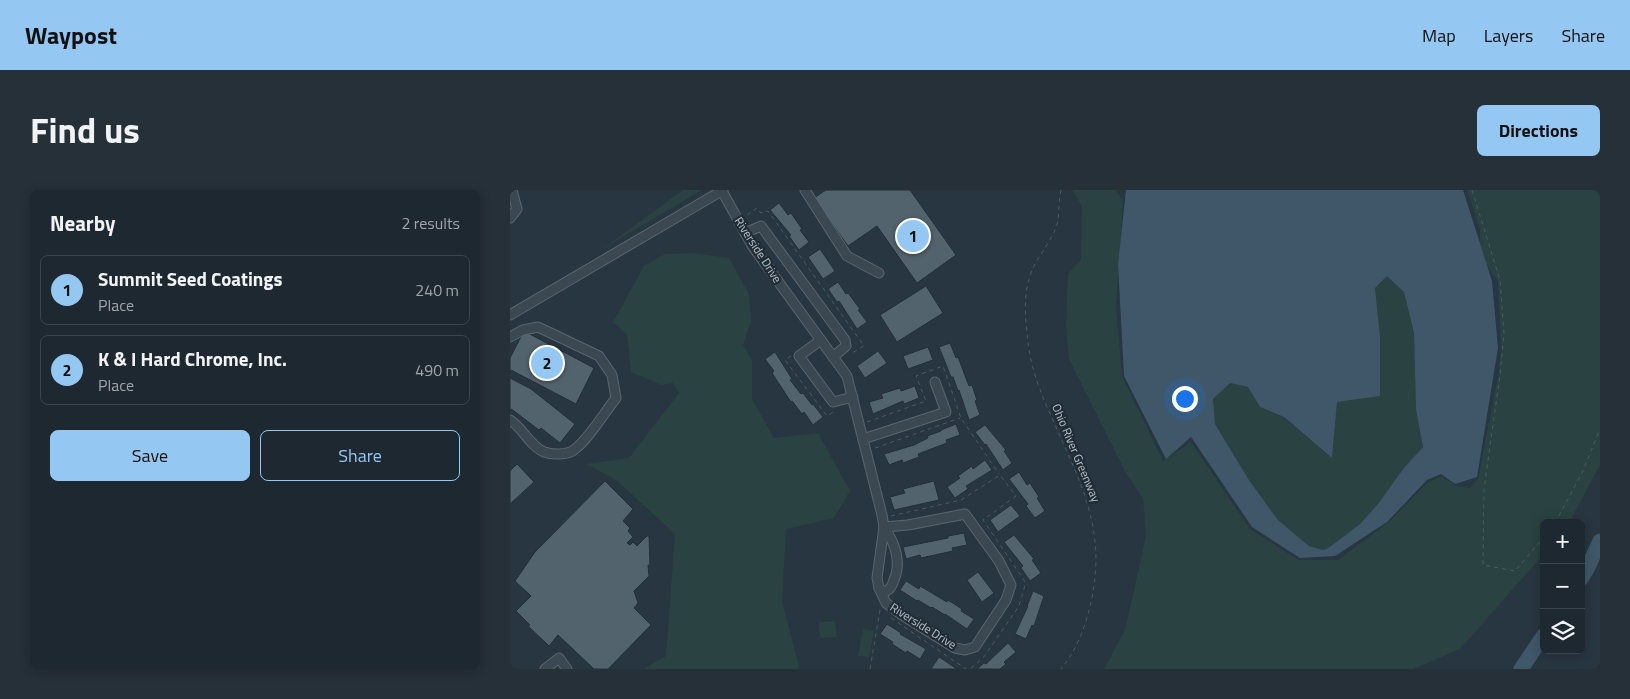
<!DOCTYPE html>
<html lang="en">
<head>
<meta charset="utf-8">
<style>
  body { margin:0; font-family:"Titillium Web",sans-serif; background:#263039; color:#f1f3f6 }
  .controls { position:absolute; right:15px; bottom:15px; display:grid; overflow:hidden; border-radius:8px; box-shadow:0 2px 12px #0003 }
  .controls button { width:45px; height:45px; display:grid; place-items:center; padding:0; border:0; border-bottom:1px solid #3c444d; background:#1e2831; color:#f1f3f6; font:25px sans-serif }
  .you { position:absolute; left:674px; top:208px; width:18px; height:18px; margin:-12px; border:4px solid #fff; border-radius:50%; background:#1a73e8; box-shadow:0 0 0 8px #1a73e833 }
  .badge { display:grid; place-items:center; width:32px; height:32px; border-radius:50%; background:#95c7f3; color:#111; font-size:16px; font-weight:700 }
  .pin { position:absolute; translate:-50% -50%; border:2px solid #fff; box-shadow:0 1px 5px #0006 }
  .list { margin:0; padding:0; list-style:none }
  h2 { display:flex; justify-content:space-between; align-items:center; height:65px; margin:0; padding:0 20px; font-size:21px }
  h2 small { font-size:16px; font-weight:400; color:#a1a6ab }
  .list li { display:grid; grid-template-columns:32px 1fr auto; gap:15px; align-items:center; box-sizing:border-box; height:70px; margin:0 10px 10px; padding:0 10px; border:1px solid #3c444d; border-radius:8px }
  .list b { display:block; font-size:19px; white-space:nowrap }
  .list p { margin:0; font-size:16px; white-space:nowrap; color:#a1a6ab }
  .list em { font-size:16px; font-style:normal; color:#a1a6ab }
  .actions { display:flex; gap:10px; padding:15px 20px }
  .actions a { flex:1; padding:11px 0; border:1px solid #95c7f3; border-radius:8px; text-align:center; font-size:18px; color:#95c7f3 }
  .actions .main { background:#95c7f3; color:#111 }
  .icon { flex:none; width:28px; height:28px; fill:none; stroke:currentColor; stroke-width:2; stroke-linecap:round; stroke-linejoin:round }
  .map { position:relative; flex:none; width:1090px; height:479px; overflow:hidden; border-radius:8px }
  header { display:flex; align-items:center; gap:30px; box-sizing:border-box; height:70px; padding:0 25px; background:#95c7f3; color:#111 }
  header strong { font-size:24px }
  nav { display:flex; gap:28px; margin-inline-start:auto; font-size:18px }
  .intro { display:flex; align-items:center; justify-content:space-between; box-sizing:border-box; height:120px; padding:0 30px }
  h1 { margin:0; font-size:35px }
  .button { padding:12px 22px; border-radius:8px; background:#95c7f3; color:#111; font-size:18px; font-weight:700 }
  main { display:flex; gap:30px; padding:0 30px }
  aside { flex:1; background:#1e2831; border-radius:8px; box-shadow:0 2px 12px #0003 }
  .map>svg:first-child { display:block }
  .green { fill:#2a4241 }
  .water { fill:#3f5769; fill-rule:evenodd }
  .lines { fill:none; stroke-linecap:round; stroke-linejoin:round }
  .river { stroke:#3f5769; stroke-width:15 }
  .building { fill:#53636e; stroke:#232f38 }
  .minor-casing { stroke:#5a656e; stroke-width:11 }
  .path { stroke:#485e5d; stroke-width:1; stroke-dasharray:4 4; stroke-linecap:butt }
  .minor { stroke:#3c4851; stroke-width:9 }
  .labels { text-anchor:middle; stroke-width:4.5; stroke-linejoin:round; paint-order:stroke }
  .street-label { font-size:12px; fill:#b9c2cb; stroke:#212d36 }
</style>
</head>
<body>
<header>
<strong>Waypost</strong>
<nav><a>Map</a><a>Layers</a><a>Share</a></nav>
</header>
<div class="intro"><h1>Find us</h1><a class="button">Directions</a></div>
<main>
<aside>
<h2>Nearby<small>2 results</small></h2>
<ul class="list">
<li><span class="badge">1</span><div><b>Summit Seed Coatings</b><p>Place</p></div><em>240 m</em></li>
<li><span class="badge">2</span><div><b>K &amp; I Hard Chrome, Inc.</b><p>Place</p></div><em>490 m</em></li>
</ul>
<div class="actions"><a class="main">Save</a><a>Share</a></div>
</aside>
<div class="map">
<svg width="1090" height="479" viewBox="0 0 1090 479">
  <rect width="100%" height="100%" fill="#283641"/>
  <g class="green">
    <path d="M173 0H192L91 60Z"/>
    <path d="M562 0H606L613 12 606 115 612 186 653 271 681 252 740 339 789 370H828L880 331 917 293 931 286 946 296 960 298 968 289 989 181 991 155 988 91 970 67V39L957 0H1090V275L1059 333H1034V364L950 459 903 479H594L615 440 636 346 633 308 617 285 559 169 556 138 558 84 571 70 572 16Z"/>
    <path d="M184 63 219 68 239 104 241 132 233 155 242 171V209L264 248 308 243 340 301 324 328 276 339 272 412 289 476 288 479H133L156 466 165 344 106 290 76 274 119 268 169 203 163 193 152 195 121 182 117 145 103 132 134 76 155 64Z"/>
    <path d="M877 85 894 102 904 143 906 220 913 257 893 279 868 314 850 334 817 359 813 360 799 356 768 330 739 290 705 234 703 208 720 193 738 197 750 217 773 227 822 268 827 212 870 206V147L865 98Z"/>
    <path d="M325 431 327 447 310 448 309 432Z"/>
    <path d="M353 439 364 441 359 467 348 466Z"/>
  </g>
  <path class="water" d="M616 0H953L982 91 988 158 967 287 945 294 931 284 917 290 877 332 825 366 790 368 742 337 681 247 656 269 614 186 608 74ZM877 86 894 102 904 143 906 220 913 257 893 279 868 314 850 334 817 359 813 360 799 356 768 330 739 290 705 234 703 209 720 193 738 197 750 217 774 227 822 268 827 212 870 206V147L865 98Z"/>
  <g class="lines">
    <g class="river">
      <path d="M1071 389 1077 379 1090 351"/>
      <path d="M1011 479 1034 445"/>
    </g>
  </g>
  <g class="building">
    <path d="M316 0H400L446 65 407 93 367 36 338 56 304 8Z"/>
    <path d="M269 13 278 25 281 23 292 39 290 40 299 52 289 60 279 46 281 45 260 20Z"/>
    <path d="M310 59 325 81 313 89 298 67Z"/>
    <path d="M328 92 336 104 338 103 350 119 348 120 357 132 347 139 329 111 327 112 318 99Z"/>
    <path d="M416 96 433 123 387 152 370 125Z"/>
    <path d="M14 141 84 178 66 214 1 180 0 182V168Z"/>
    <path d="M440 153 446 168 448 167 459 196 462 195 467 210 465 211 470 225 459 230 449 200 448 201 443 187H441L429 157Z"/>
    <path d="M418 157 423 170 398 179 393 166Z"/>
    <path d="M368 161 377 173 355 188 347 176Z"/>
    <path d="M265 162 282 189 280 190 291 204 293 203 302 215 303 214 313 227 303 235 294 222 292 224 282 211 281 212 262 183 264 181 255 169Z"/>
    <path d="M0 188 21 199 65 234 50 253 31 238 29 240 4 221 1 219 0 222Z"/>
    <path d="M405 196 409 208 394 214 393 211 363 224 359 212 373 208 371 204 390 198 391 201Z"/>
    <path d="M446 234 450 245 436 250 437 253 408 264 409 267 393 273 392 270 379 275 374 264 404 255 418 248 417 246 431 241V240Z"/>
    <path d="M475 235 496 260 494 261 502 273 493 280 476 254 475 255 465 242Z"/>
    <path d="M475 270 482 280 456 296 458 299 445 308 437 297 450 288 448 286 462 276 463 279Z"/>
    <path d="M7 274 24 292 0 314V281Z"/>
    <path d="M509 282 517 295 520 293 529 307 527 308 535 321 525 328 516 316 518 314 499 289Z"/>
    <path d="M95 291 123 319 113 331 120 338 118 341 123 347 117 353 120 355 123 352 127 356 137 346H139L140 375H138L139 386 124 401 128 413 124 418 141 435 98 479H84L48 445 39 456 18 436 20 435 6 421 21 406 5 391 25 362Z"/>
    <path d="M424 291 429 310 384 320 380 307 395 303 393 299Z"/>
    <path d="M501 315 510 326 488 342 480 330Z"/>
    <path d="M454 343 457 355 442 358 443 361 411 368 410 365 396 369 393 357 438 348V346Z"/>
    <path d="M504 345 524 369 522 370 531 383 520 391 511 378 513 376 494 352Z"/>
    <path d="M468 382 484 403 472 412 457 390Z"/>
    <path d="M396 391 409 399 410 396 437 412 438 410 452 419 451 421 464 429 457 439 435 424V425L422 417 421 418 408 410 407 411 390 400Z"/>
    <path d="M523 401 534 406 524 436 522 435 516 449 505 444 518 416H517Z"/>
    <path d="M377 434 391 443 390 444 416 459 410 469 397 461 396 463 382 454 383 452 370 444Z"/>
    <path d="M498 453 506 462 494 472 496 474 490 479H467L474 473 476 474Z"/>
    <path d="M429 467 447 479H421Z"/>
  </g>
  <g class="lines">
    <g class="minor-casing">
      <g id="minor">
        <path d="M295 0 337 66 369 83"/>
        <path d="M212 1 243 57 337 186 372 325 374 337 398 335 455 324 489 371 501 395 496 410 465 457 455 460 445 458 392 425 376 413 369 398"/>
        <path d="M0 28 7 19 2 0"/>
        <path d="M235 43 251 36 335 150 336 156 323 167"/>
        <path d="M0 125 213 0"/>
        <path d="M0 147 13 140 28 137 89 166 102 185 106 208C95 222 78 250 64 260 57 265 42 265 34 262 20 256 13 238 0 230"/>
        <path d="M311 150 289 166 323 212 343 207"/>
        <path d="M353 249 436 222 425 192"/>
        <path d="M374 337C385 353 392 371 384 390 382 396 380 400 374 402L369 398 367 388Z"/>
        <path d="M35 479 49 468 57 479"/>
      </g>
    </g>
    <g class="path">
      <path d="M551 0C548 12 550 26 546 38 541 50 532 62 525 74 512 98 515 127 518 152 521 179 531 204 542 228 568 288 595 334 583 402 578 430 569 457 551 479"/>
      <path d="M962 0 990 90 994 143 990 185 974 299 973 375 1005 381 1034 347"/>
      <path d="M237 25 247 18 251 23 258 21 354 156 342 163"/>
      <path d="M281 166 275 170 317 226 325 221"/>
      <path d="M357 232 416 211 406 186 433 176 451 228 489 284"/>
      <path d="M365 258 450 228"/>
      <path d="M381 326 451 310 490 285 506 306 473 330 514 390 515 395 509 416 473 468 460 479"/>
      <path d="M1045 333 1072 283 1090 239"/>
      <path d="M381 428 456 479"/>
      <path d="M360 479 370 420"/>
    </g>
    <use href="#minor" class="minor"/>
  </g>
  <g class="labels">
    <g class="street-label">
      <text transform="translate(248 60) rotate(57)" y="4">Riverside Drive</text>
      <text transform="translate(566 263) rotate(67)" y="4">Ohio River Greenway</text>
      <text transform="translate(413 436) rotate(32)" y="4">Riverside Drive</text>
    </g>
  </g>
</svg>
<div class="controls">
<button>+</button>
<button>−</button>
<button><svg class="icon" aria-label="layers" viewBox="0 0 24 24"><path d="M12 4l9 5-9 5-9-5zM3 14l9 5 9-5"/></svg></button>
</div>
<div class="you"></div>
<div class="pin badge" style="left:403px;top:46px">1</div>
<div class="pin badge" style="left:37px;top:173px">2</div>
</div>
</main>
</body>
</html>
